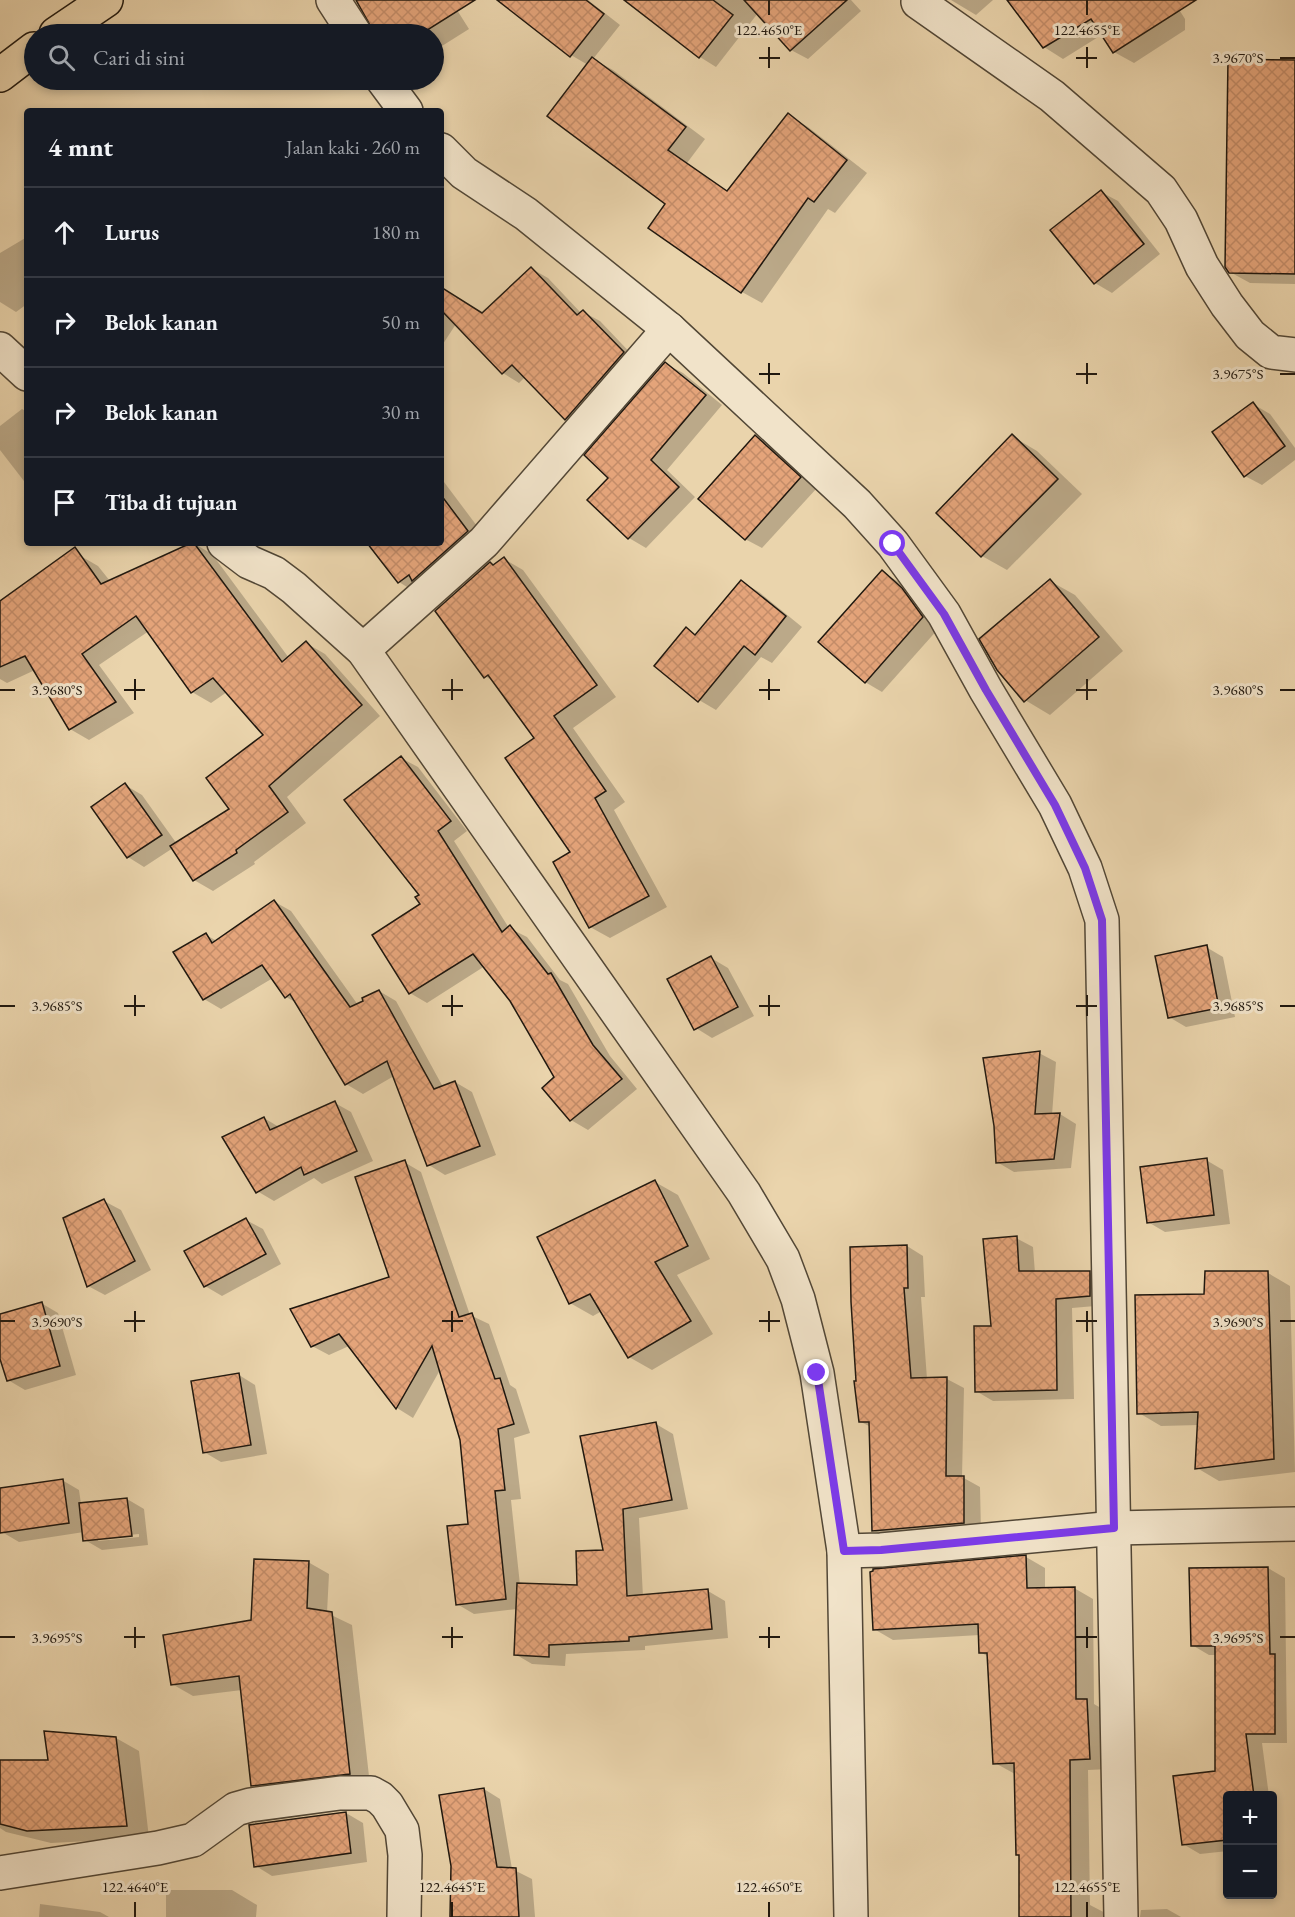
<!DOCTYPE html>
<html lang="id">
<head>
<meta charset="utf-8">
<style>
  body { margin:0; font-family:"EB Garamond",serif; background:#20242c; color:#f1f3f6 }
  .controls { position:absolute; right:18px; bottom:18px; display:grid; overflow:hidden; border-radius:6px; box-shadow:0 3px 9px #0003 }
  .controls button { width:54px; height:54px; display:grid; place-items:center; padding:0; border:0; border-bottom:2px solid #363941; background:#171b24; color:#f1f3f6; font:30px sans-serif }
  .stop { position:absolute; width:18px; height:18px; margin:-14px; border:4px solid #7c3aed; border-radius:50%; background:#fff }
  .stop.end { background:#7c3aed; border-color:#fff; box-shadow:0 2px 6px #0008 }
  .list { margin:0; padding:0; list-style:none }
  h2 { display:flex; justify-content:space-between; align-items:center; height:78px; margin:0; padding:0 24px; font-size:26px }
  h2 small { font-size:20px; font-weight:400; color:#9ea1a6 }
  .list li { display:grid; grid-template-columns:39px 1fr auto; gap:18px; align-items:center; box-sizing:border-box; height:90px; padding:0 24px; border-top:2px solid #363941 }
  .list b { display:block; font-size:22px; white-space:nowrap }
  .list em { font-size:20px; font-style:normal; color:#9ea1a6 }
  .icon { flex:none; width:33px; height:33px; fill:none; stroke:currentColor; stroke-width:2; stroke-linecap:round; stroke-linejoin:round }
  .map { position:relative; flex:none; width:1295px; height:1917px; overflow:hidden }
  .search { position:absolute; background:#171b24; box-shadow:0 3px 9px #0003; left:24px; top:24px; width:420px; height:66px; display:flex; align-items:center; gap:15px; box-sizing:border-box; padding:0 21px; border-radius:33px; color:#9ea1a6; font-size:22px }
  .panel { position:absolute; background:#171b24; box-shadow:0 3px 9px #0003; left:24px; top:108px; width:420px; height:438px; border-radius:6px }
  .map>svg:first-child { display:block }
  .shadow { fill:#0003; fill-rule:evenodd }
  .building { fill:url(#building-cross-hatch); stroke:#20180f; stroke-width:1.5 }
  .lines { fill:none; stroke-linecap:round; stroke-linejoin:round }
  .street-casing { stroke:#524736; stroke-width:36 }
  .highway-casing { stroke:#20180f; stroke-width:36 }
  .street { stroke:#f1e3c9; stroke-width:33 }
  .highway { stroke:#ead4ac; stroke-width:33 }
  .route { stroke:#7c3aed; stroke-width:8 }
  .ticks { fill:none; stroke:#20180f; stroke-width:2 }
  .ticks-label { font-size:15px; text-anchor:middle; fill:#20180f; stroke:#f1e3c9; stroke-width:6; stroke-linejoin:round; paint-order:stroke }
</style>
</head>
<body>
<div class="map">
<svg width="1295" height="1917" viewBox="0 0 1295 1917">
  <defs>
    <pattern id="building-cross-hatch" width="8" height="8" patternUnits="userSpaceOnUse" patternTransform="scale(1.5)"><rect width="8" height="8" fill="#e4a47a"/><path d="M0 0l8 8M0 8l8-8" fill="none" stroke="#c38c68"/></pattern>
  </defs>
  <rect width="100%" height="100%" fill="#ead4ac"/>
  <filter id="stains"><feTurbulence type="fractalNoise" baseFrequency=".00333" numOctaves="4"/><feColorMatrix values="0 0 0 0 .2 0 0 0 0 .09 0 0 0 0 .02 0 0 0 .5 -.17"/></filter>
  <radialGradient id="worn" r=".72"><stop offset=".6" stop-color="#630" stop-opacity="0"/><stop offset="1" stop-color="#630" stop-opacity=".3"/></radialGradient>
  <g class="shadow">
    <path d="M358 0H471L457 10 469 29 434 51V34H377Z"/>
    <path d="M521 0H588L620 25 593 59 613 70 705 139 687 163 728 192 788 115 808 127 867 173 835 213 828 209 762 303 742 292 650 228 667 204 588 65 571 55Z"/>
    <path d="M650 0H851L861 11 808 59 791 50 758 13 716 67 700 57 641 11Z"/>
    <path d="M951 0H993L976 15Z"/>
    <path d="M1009 0H1173L1185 19V30L1134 63 1114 52 1103 34 1063 59 1044 47Z"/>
    <path d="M1295 62V284L1250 283 1230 272Z"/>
    <path d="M1101 192 1118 201 1160 254 1112 293 1095 283Z"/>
    <path d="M27 237V304L16 312 0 302V253Z"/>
    <path d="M532 269 548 278 581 313 583 312 600 321 640 363 583 429 566 419 525 377 519 383 503 373 456 324 441 347V288L483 314Z"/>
    <path d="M666 364 683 373 722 405 667 470 695 497 646 548 629 538 610 478Z"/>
    <path d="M1253 404 1270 414 1295 448V460L1262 485 1245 476Z"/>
    <path d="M22 409 27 412V485L0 450V426Z"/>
    <path d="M755 436 772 446 817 488 762 548 745 539Z"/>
    <path d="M1012 436 1037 451 1082 494 1007 570 982 556Z"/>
    <path d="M441 478 492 546 423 597 399 582 369 543H441Z"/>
    <path d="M193 543 212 554 289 658 306 643 325 654 380 716 287 797 306 823 254 862 255 864 213 891 194 880 173 848 144 867 128 857 125 785 142 795 177 844 232 810 266 736 227 692 211 703 192 692 149 631 99 665 134 713 89 740 70 729 35 670 7 683 0 679V603L79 555 98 566 110 581Z"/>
    <path d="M504 559 523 570 616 697 573 728 625 802 614 810 667 907 610 938 590 927 573 853 537 739 496 683 485 676Z"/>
    <path d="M882 572 899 582 918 599 939 628 882 692 865 682Z"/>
    <path d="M1050 581 1075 595 1123 651 1050 715 1025 700Z"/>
    <path d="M742 582 759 592 802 627 772 663 761 657 716 710 699 700 686 629 697 636Z"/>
    <path d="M401 758 418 767 467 831 454 841 509 928 527 937 560 980 568 984 610 1056 637 1089 588 1130 571 1120 556 1078 512 1001 485 966 427 1003 410 993 422 905Z"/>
    <path d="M275 902 291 911 358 1005 379 991 396 1001 443 1087 455 1082 472 1092 496 1155 445 1175 429 1165 394 1076 363 1094 346 1084 297 1003 286 997 273 978 221 1009 204 999 206 935 217 941Z"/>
    <path d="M1206 947 1223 957 1235 1017 1186 1027 1169 1017Z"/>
    <path d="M711 958 728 968 754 1016 712 1038 696 1028Z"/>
    <path d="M1039 1053 1056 1062 1052 1115 1060 1114 1076 1124 1071 1168 1014 1172 997 1162 996 1125Z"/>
    <path d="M335 1103 351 1112 373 1161 322 1184 314 1178 274 1201 257 1191 264 1118 279 1127Z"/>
    <path d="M1206 1160 1223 1170 1230 1224 1165 1232 1148 1222Z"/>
    <path d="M404 1162 421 1172 470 1315 489 1324 510 1385 516 1389 530 1433 514 1438 521 1499 511 1500 520 1585 579 1587 605 1551 656 1424 673 1434 688 1509 639 1518 643 1597 708 1591 725 1601 728 1638 645 1646V1650L566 1654 565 1666 532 1664 515 1654 517 1609 474 1614 457 1604 470 1525 461 1440 440 1370 413 1418 397 1408 349 1346 329 1355 312 1346 391 1278Z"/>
    <path d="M655 1182 678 1195 710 1259 677 1275 713 1334 652 1370 629 1357 602 1311 593 1316 570 1303Z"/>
    <path d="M104 1201 121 1210 151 1270 105 1295 88 1286Z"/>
    <path d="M246 1220 263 1229 281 1264 222 1296 205 1286Z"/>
    <path d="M1016 1238 1033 1247 1035 1273H1090L1106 1283 1107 1305 1072 1308 1074 1399 993 1401 976 1391Z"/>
    <path d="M907 1246 923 1256 925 1297H921L927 1379H947L964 1388 962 1477 980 1487 981 1532 891 1540 874 1531 871 1427 861 1422 858 1382Z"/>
    <path d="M1268 1273 1290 1286 1295 1472 1219 1481 1197 1468 1199 1425 1161 1426 1139 1413 1206 1296Z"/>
    <path d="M41 1303 58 1313 76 1375 25 1390 8 1380 0 1354V1316Z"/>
    <path d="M239 1375 255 1385 267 1454 221 1462 204 1452Z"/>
    <path d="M62 1480 79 1490 81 1504 127 1499 144 1509 148 1545 102 1550 85 1540 84 1532 19 1542 2 1532 0 1490ZM139 1534V1537L98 1541V1538Z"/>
    <path d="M1026 1557 1045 1568V1589L1074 1588 1093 1599 1094 1704 1106 1711 1109 1769 1088 1770 1090 1905 1113 1917H1021V1856L1015 1774 995 1763 989 1657 980 1652V1635L893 1640 874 1629Z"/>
    <path d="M308 1562 329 1574 327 1613 352 1625 370 1785 273 1797 253 1785 242 1690 193 1696 172 1684 253 1621Z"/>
    <path d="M1268 1568 1285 1578 1287 1743H1262L1269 1796H1228V1851L1200 1854 1183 1844 1217 1773V1655H1209L1192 1645Z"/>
    <path d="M116 1738 139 1751 149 1838 51 1843 6 1832 0 1828V1761H49Z"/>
    <path d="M484 1789 500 1799 512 1869 532 1879 535 1917H452Z"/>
    <path d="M346 1813 363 1823 367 1862 272 1876 256 1866Z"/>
    <path d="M1272 1822 1275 1845H1272Z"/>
    <path d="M166 1890H232L257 1905 256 1917H166Z"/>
    <path d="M40 1904 100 1912 109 1917H39Z"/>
    <path d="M1167 1909 1181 1917H1140L1141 1910Z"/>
  </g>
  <g class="building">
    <path d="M356 0H475L421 34H375Z"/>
    <path d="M497 0H586L604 14 570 57Z"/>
    <path d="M624 0H713L733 15 699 58Z"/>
    <path d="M744 0H847L790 51Z"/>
    <path d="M1007 0H1196L1113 53 1091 19 1043 48Z"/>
    <path d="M592 57 686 127 668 150 727 191 788 113 847 160 814 202 808 198 741 293 648 228 665 204 547 116Z"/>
    <path d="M1228 59 1295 60V274L1229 273 1225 267Z"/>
    <path d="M1101 190 1144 244 1094 284 1050 230Z"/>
    <path d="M531 267 577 315 583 310 624 352 565 420 512 365 502 374 441 310V287L482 313Z"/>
    <path d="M665 362 706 395 651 460 679 487 628 539 587 500 608 478 584 455Z"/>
    <path d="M1253 402 1285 446 1244 477 1212 432Z"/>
    <path d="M1012 434 1058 479 981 557 936 513Z"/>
    <path d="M755 435 801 477 745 540 698 499Z"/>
    <path d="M441 495 468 531 412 581 409 575 398 583 367 543H441Z"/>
    <path d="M191 543H194L282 662 306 641 362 705 269 786 288 812 236 850 237 853 193 881 170 846 229 809 206 778 263 735 213 678 191 693 136 616 82 654 116 702 69 730 25 656 0 667V601L75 547 101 584Z"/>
    <path d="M504 557 597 685 554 716 606 791 595 798 649 896 589 928 553 862 570 852 505 758 534 738 488 675 484 678 435 611 490 562 493 565Z"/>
    <path d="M882 570 902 588 923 617 865 683 818 642Z"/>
    <path d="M1050 579 1099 637 1024 702 997 670 979 639Z"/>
    <path d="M741 580 786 616 755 655 744 646 698 702 654 666 686 627 695 635Z"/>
    <path d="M401 756 451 821 438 831 502 932 510 925 548 974 551 973 593 1045 622 1079 570 1121 542 1088 554 1077 510 1001 473 954 409 994 372 935 420 904 415 897 419 895 344 800Z"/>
    <path d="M125 783 162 835 127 858 91 807Z"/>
    <path d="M274 900 350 1007 363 1001 362 998 379 990 434 1089 455 1081 480 1146 427 1166 387 1061 345 1085 290 994 285 998 262 965 203 1000 173 952 206 933 212 943Z"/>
    <path d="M1207 945 1219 1008 1168 1018 1155 956Z"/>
    <path d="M711 956 738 1007 694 1030 667 979Z"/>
    <path d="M1040 1051 1035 1114 1060 1113 1054 1159 996 1163 994 1126 983 1058Z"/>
    <path d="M335 1101 357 1151 304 1175 301 1167 256 1193 222 1137 264 1117 270 1130Z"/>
    <path d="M1207 1158 1214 1215 1147 1223 1140 1167Z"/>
    <path d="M405 1160 459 1317 472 1313 495 1379 500 1378 514 1424 498 1429 505 1490 495 1491 506 1599 456 1605 447 1526 468 1524 460 1440 432 1346 396 1409 339 1334 311 1347 290 1309 389 1277 355 1177Z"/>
    <path d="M655 1180 688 1246 655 1262 691 1321 628 1358 590 1294 569 1304 537 1237Z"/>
    <path d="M104 1199 135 1261 87 1287 63 1218Z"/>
    <path d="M246 1218 266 1254 204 1287 184 1251Z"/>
    <path d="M1017 1236 1019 1271H1090V1296L1056 1299 1057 1390 975 1392 974 1326H991L983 1239Z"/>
    <path d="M907 1245 908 1288H904L911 1378 947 1377 946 1476H964V1523L872 1531 869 1422H859L854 1381H856L851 1302 850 1247Z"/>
    <path d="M1205 1271H1268L1274 1459 1195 1469 1198 1412 1137 1414 1135 1295 1204 1294Z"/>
    <path d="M42 1302 60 1366 7 1381 0 1359V1314Z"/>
    <path d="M239 1373 251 1445 203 1453 191 1381Z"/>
    <path d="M656 1422 672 1500 623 1509 627 1596 708 1589 712 1629 629 1637V1641L549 1645V1657L514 1655 517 1583 577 1585 576 1551 603 1550 580 1436Z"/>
    <path d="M63 1479 69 1523 0 1533V1488Z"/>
    <path d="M127 1498 132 1536 83 1541 79 1503Z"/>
    <path d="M1026 1555 1027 1588 1075 1587 1076 1699H1087L1090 1759 1070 1760 1071 1917H1019V1855H1016L1014 1763 993 1764 987 1653H979L978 1624 873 1630 870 1572 873 1571V1569Z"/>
    <path d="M254 1559 309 1561 307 1608 332 1612 350 1774 251 1786 239 1676 171 1685 163 1635 251 1620Z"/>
    <path d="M1268 1567 1270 1654H1275V1734H1246L1254 1796H1227V1840L1182 1845 1173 1776 1215 1771V1646H1191L1189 1568Z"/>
    <path d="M44 1731 116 1737 127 1826 27 1831 0 1824V1760H48Z"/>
    <path d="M484 1788 497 1867 516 1868 519 1917H450L451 1866 439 1795Z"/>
    <path d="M346 1812 351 1853 254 1867 249 1825Z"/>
  </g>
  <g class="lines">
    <g class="street-casing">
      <g id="street">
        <path d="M333 0 355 34"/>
        <path d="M918 2 1052 96 1161 190 1181 220 1202 266 1227 305 1250 335 1271 352 1295 355"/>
        <path d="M383 80 406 111"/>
        <path d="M441 150 464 173 526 214 669 329"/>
        <path d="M0 349 27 374"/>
        <path d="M224 543 249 562 274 573 294 588 363 650 744 1193 783 1259 798 1299 817 1373 844 1551 851 1917"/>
        <path d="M363 650 484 542 669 329 857 504 893 544 944 614 986 690 1055 805 1085 868 1102 920 1121 1917"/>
        <path d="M844 1551 881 1550 1115 1528 1295 1524"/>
        <path d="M0 1873 158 1848 193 1840 236 1809 250 1805 340 1793H371L380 1798 387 1805 402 1830 405 1855 404 1917"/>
      </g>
    </g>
    <g class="highway-casing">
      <g id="highway">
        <path d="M56 34 106 0"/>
        <path d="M0 75 34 49"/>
      </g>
    </g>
    <use href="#street" class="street"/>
    <use href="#highway" class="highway"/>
  </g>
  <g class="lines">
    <path class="route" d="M817 1373 844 1551 881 1550 1114 1528 1102 920 1085 868 1055 805 986 690 944 614 893 544"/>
  </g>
  <path class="ticks" d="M769 0V15M1087 0V15M769 47V68M1087 47V68M759 58H780M1076 58H1097M1280 58H1295M769 363V384M1087 363V384M759 374H780M1076 374H1097M1280 374H1295M135 679V700M452 679V700M769 679V700M1087 679V700M0 690H15M124 690H145M442 690H463M759 690H780M1076 690H1097M1280 690H1295M135 995V1016M452 995V1016M769 995V1016M1087 995V1016M0 1006H15M124 1006H145M442 1006H463M759 1006H780M1076 1006H1097M1280 1006H1295M135 1311V1332M452 1311V1332M769 1311V1332M1087 1311V1332M0 1321H15M124 1321H145M442 1321H463M759 1321H780M1076 1321H1097M1280 1321H1295M135 1627V1648M452 1627V1648M769 1627V1648M1087 1627V1648M0 1637H15M124 1637H145M442 1637H463M759 1637H780M1076 1637H1097M1280 1637H1295M135 1902V1917M452 1902V1917M769 1902V1917M1087 1902V1917"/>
  <g class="ticks-label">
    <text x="769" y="35">122.4650°E</text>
    <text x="1087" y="35">122.4655°E</text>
    <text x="1238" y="63">3.9670°S</text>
    <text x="1238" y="379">3.9675°S</text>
    <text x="57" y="695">3.9680°S</text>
    <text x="1238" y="695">3.9680°S</text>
    <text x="57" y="1011">3.9685°S</text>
    <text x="1238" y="1011">3.9685°S</text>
    <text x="57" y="1327">3.9690°S</text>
    <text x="1238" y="1327">3.9690°S</text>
    <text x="57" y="1643">3.9695°S</text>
    <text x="1238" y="1643">3.9695°S</text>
    <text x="135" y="1892">122.4640°E</text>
    <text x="452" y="1892">122.4645°E</text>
    <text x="769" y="1892">122.4650°E</text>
    <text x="1087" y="1892">122.4655°E</text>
  </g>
  <rect width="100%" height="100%" filter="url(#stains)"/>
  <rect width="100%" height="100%" fill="url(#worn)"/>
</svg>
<div class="controls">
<button>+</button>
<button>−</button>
</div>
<div class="stop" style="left:893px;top:544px"></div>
<div class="stop end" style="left:817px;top:1373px"></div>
<div class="search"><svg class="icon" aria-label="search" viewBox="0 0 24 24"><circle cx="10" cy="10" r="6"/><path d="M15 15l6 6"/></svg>Cari di sini</div>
<section class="panel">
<h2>4 mnt<small>Jalan kaki · 260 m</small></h2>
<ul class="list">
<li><svg class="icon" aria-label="ahead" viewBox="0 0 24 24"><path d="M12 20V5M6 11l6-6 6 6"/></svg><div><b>Lurus</b></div><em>180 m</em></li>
<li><svg class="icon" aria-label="right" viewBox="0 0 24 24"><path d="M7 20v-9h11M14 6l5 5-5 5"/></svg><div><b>Belok kanan</b></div><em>50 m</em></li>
<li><svg class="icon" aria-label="right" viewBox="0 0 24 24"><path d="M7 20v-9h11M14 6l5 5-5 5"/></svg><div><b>Belok kanan</b></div><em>30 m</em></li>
<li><svg class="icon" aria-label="arrive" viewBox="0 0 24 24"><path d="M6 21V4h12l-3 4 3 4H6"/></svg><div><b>Tiba di tujuan</b></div></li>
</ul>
</section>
</div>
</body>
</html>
